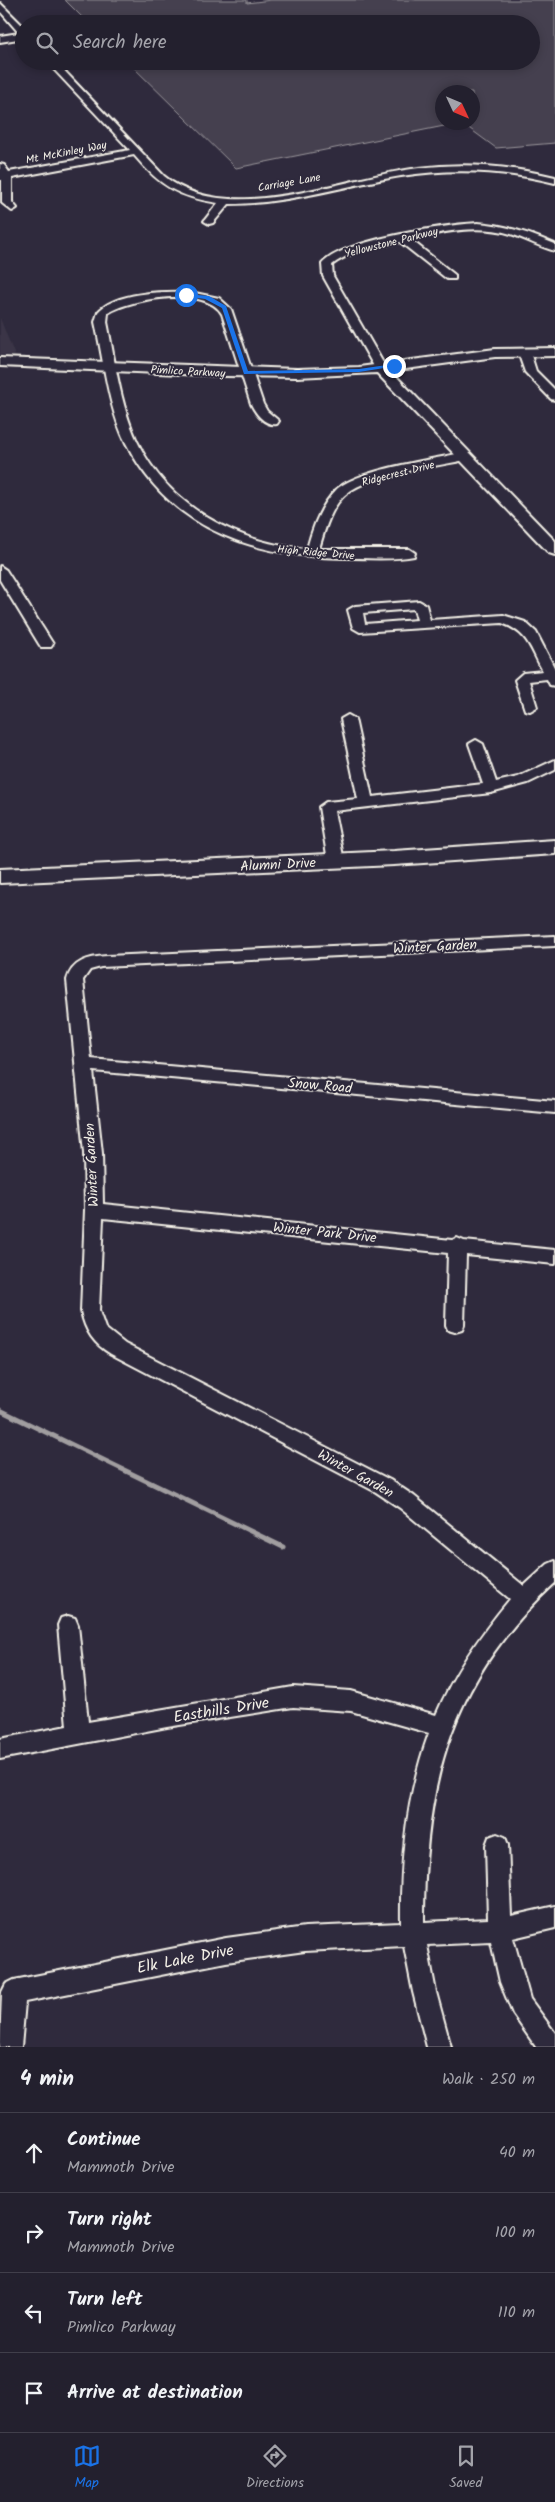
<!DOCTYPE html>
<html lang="en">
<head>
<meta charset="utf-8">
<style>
  body { margin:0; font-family:Kalam,sans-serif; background:#2b2836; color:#f1f3f6 }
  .compass { position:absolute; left:435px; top:85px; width:45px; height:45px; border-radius:50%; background:#23202e; box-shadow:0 2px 8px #0003; rotate:134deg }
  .stop { position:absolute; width:15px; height:15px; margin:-11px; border:4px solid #1a73e8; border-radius:50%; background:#fff }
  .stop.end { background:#1a73e8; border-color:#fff; box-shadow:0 1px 5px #0008 }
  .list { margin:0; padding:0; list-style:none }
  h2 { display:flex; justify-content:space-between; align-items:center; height:65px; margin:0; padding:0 20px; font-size:21px }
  h2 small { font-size:16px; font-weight:400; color:#a3a3aa }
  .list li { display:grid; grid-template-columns:32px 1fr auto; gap:15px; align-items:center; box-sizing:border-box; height:80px; padding:0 20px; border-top:1px solid #403e4a }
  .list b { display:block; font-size:19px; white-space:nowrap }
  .list p { margin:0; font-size:16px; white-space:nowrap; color:#a3a3aa }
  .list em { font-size:16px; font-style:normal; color:#a3a3aa }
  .icon { flex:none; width:28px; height:28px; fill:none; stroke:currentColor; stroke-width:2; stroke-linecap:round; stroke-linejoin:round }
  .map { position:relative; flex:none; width:555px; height:2047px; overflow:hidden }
  .search { position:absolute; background:#23202e; box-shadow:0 2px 8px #0003; left:15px; right:15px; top:15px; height:55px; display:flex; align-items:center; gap:12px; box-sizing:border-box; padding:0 18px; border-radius:28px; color:#a3a3aa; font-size:19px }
  .sheet { height:385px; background:#23202e }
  nav { display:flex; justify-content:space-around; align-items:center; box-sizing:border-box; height:70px; border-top:1px solid #403e4a; background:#23202e; font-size:14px; color:#a3a3aa }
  nav a { display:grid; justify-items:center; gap:2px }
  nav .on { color:#1a73e8 }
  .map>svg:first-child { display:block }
  .built { fill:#3b3647 }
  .green { fill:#454050; stroke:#9c989c }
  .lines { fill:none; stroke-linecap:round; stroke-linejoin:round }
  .stream { stroke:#a19ea0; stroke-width:5 }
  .minor-casing { stroke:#f4f1e8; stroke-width:4 }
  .tertiary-casing { stroke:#f4f1e8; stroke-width:4 }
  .secondary-casing { stroke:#f4f1e8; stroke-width:4 }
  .minor { fill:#2f2a3d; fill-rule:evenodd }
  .tertiary { fill:#2f2a3d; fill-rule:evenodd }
  .secondary { fill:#2f2a3d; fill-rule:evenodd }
  .route { fill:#1a73e8 }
  .labels { text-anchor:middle; stroke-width:4; stroke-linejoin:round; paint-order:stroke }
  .far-street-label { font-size:11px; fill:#f4f1e8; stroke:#2f2a3d }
  .street-label { font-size:14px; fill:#f4f1e8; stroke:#2f2a3d }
  .near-street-label { font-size:16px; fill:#f4f1e8; stroke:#2f2a3d }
</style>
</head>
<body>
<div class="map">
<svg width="555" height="2047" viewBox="0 0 555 2047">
  <rect width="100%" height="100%" fill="#2f2a3d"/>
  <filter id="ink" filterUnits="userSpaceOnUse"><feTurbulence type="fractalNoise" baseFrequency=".02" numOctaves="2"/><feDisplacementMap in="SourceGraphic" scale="10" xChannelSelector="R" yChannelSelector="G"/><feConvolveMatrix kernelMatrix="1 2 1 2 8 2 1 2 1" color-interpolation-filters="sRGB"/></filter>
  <g filter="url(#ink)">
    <path class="built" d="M0 318 15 356 0 355Z"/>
    <path class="green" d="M65 0H247V3L271 0H555V143L496 148 462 123 472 122V92H442V122L459 123 236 168 127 61H531V24H89Z"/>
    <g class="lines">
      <path class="stream" d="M0 1410 283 1547"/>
      <g class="minor-casing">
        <g id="minor">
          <path d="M0 3 24 27V38L0 42V36L19 33 0 11Z"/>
          <path d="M46 61H55L164 176C228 229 346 176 419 168 465 162 510 166 555 177V183C504 170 452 168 401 176 343 186 288 204 229 204L213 223 209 224 204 221 218 203C178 197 160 186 134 155L12 178V202L17 208 12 211 2 203V180H0V164L4 165 9 172 130 150Z"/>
          <path d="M478 223C505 225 530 233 555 244V251C540 247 526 239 511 234 478 224 443 232 410 239L455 275V279H447L400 242C376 247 352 250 332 265L333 276 386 368 380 371 376 370 323 276 322 264C342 240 445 225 478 223Z"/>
          <path d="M190 292 219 298 231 309 263 404 267 411 279 421 277 424C265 426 256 414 251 404L222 314C206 286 132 298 108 313L107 322C115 361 120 404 137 441 168 506 237 544 307 549 312 529 321 505 336 490 358 469 434 460 465 452L469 453 471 456 469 459C437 467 371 473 346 494 331 506 324 532 319 549H409L415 553 414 556C395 560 372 558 353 558 259 558 172 533 126 443 108 407 104 362 95 322L98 312C115 292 165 291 190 292Z"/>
          <path d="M524 349 530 352 536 371 555 390V400L551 399 525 372 518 352Z"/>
          <path d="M0 566 6 570 53 644 51 647H41L39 644 0 580Z"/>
          <path d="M419 601 426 605 430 620 503 615 525 622 536 632 555 669V686L550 685 547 679 529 681 537 707 530 711 525 710 515 680 523 673 543 671C530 648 529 633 502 623L360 632 353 628 348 610 355 606ZM414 609 417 620 365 624 363 613Z"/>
          <path d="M348 715 355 719 372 797 483 784 469 744 476 740 483 744 496 782 518 777 555 760V770L528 783 491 793 334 811 344 861 336 866 328 861 319 807 326 802 358 799 341 719Z"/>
          <path d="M555 936V946L101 967 90 970 83 980 91 1059 555 1101V1113L93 1071 102 1153 103 1204 452 1240 457 1238 464 1241 555 1250V1264L466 1255 464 1325 462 1330 455 1332 448 1330 446 1325 448 1253 103 1218 99 1311 105 1328 125 1344 390 1480 414 1496 524 1586 548 1564 555 1561V1583C453 1677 425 1778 424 1914V1922L488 1919 486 1845 489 1837 497 1834 505 1837 508 1845 511 1916 555 1906V1928L513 1938 530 1999 555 2033V2047H536L513 2014 500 1982 491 1942 427 1945 436 1992 451 2047H427L413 1992 404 1946 305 1951 226 1962 25 2002 21 2047H0L2 1992 6 1984 14 1980 226 1938 305 1927 401 1923C400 1858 407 1794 429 1733L351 1711 293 1707 167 1727 0 1759V1739L67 1726 58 1625 61 1618 68 1616 75 1618 78 1625 88 1722 293 1687 351 1691 436 1715C454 1672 480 1635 510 1599L400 1508 376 1492 111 1354C94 1344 85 1331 81 1311L85 1210 84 1153 67 980C72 961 89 957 107 956Z"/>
        </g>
      </g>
      <g class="tertiary-casing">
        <path id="tertiary" d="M555 348V356L495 357 391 371 555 541V555L549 553 377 373 297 377 226 376 0 366V358L297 369 359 367 495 349Z"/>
      </g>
      <g class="secondary-casing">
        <path id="secondary" d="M555 840V854L394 865 0 883V869L394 851Z"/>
      </g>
      <use href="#minor" class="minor"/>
      <use href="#tertiary" class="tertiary"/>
      <use href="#secondary" class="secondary"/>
    </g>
  </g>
  <path class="route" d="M186 294 209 296 226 306 248 371 359 369 394 364 397 366 359 372 244 374 222 308 205 299 184 296Z"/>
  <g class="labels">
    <g class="far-street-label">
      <text transform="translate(66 152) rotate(-11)" y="4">Mt McKinley Way</text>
      <text transform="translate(289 182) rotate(-10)" y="4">Carriage Lane</text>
      <text transform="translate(391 242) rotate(-14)" y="4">Yellowstone Parkway</text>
      <text transform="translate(188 371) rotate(3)" y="4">Pimlico Parkway</text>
      <text transform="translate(398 473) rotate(-14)" y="4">Ridgecrest Drive</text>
      <text transform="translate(316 552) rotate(5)" y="4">High Ridge Drive</text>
    </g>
    <g class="street-label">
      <text transform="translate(278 864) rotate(-3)" y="5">Alumni Drive</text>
      <text transform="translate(435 946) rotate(-3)" y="5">Winter Garden</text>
      <text transform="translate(320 1085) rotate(5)" y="5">Snow Road</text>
      <text transform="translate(91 1165) rotate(-93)" y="5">Winter Garden</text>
      <text transform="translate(325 1232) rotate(6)" y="5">Winter Park Drive</text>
      <text transform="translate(356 1473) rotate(29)" y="5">Winter Garden</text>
    </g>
    <g class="near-street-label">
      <text transform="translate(221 1709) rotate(-9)" y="6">Easthills Drive</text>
      <text transform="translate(185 1958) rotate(-11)" y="6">Elk Lake Drive</text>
    </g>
  </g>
</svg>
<svg class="compass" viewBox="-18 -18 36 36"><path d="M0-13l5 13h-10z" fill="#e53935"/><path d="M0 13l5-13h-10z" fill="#a3a3aa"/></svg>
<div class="stop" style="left:186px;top:295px"></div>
<div class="stop end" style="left:394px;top:366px"></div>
<div class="search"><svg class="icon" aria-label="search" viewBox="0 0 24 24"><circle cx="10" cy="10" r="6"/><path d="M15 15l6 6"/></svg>Search here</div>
</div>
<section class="sheet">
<h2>4 min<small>Walk · 250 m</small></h2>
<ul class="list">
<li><svg class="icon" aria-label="ahead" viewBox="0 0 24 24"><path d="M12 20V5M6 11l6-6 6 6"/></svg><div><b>Continue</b><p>Mammoth Drive</p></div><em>40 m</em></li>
<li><svg class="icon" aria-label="right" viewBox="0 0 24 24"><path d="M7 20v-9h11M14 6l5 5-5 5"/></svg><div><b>Turn right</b><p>Mammoth Drive</p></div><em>100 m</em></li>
<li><svg class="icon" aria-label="left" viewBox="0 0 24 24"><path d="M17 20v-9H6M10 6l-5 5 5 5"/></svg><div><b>Turn left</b><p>Pimlico Parkway</p></div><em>110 m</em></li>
<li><svg class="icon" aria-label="arrive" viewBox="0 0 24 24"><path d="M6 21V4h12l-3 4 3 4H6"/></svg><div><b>Arrive at destination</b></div></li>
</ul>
</section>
<nav>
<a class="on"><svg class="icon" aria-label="map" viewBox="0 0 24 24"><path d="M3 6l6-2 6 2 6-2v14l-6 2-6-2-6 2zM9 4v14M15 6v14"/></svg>Map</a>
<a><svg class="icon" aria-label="directions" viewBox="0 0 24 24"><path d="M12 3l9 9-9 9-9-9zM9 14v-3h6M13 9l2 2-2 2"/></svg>Directions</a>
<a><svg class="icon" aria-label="saved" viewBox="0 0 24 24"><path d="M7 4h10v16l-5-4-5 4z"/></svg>Saved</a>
</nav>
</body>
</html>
